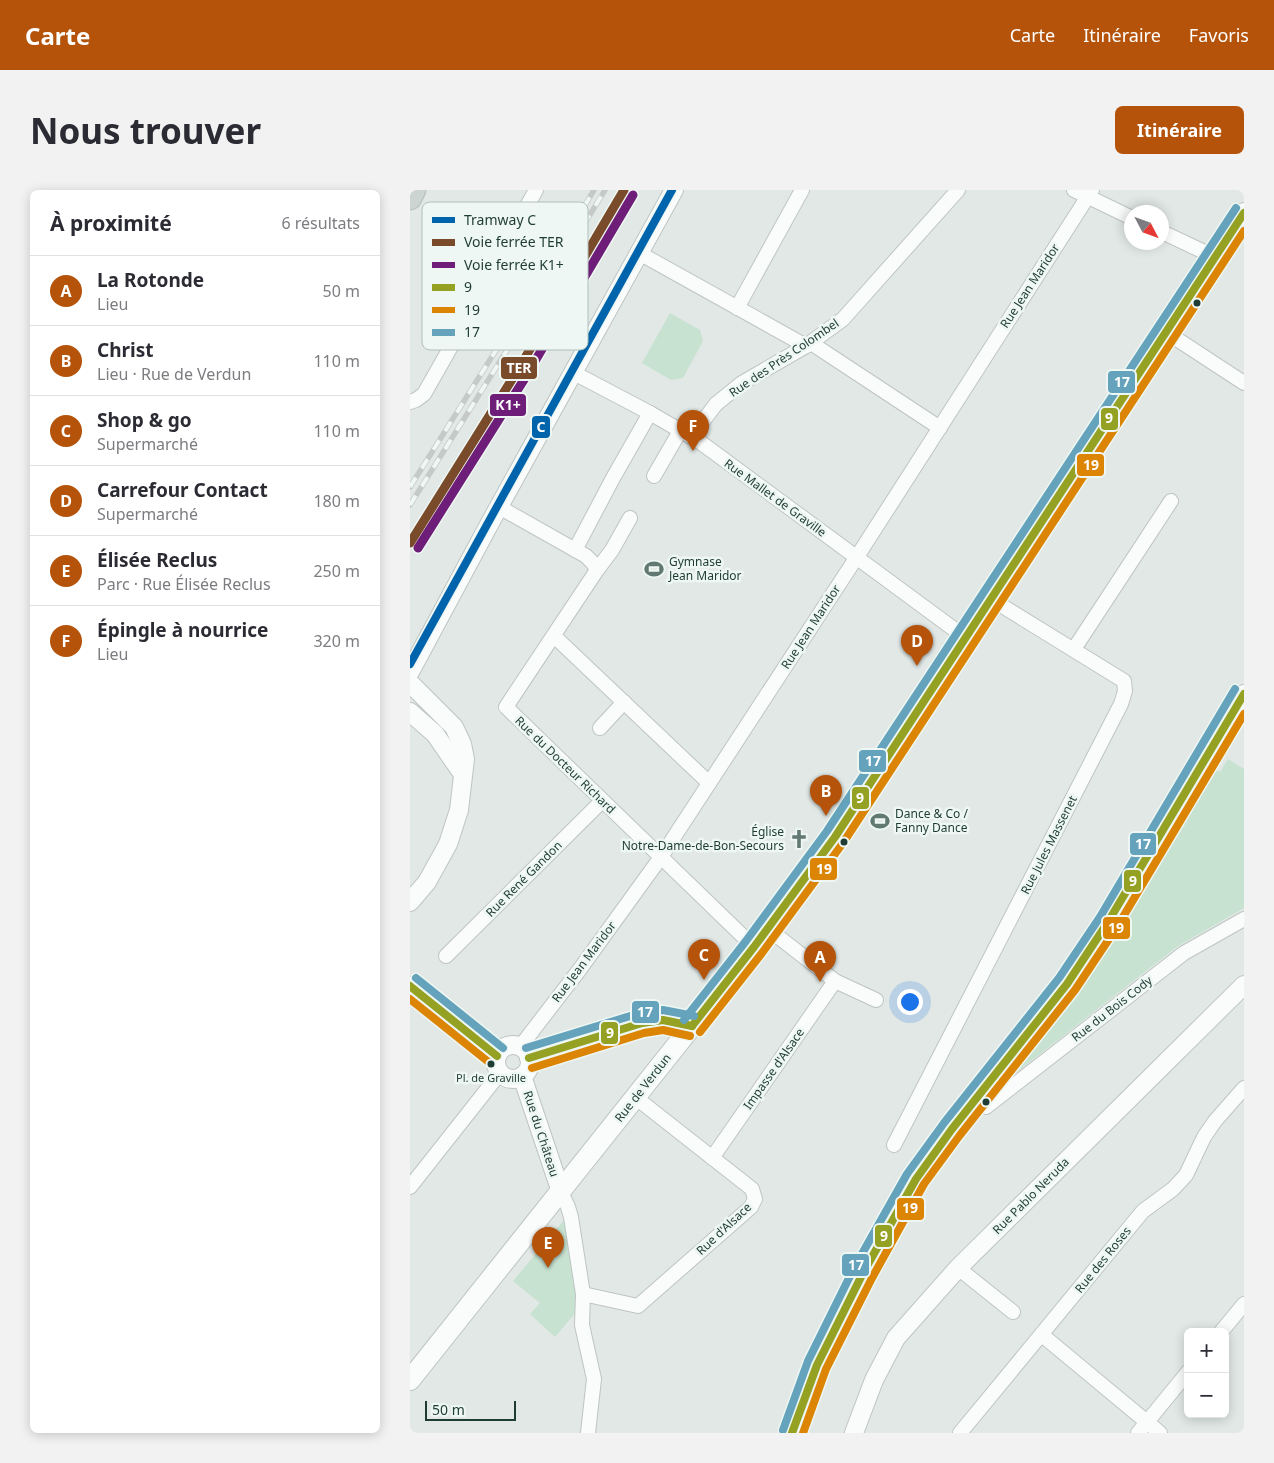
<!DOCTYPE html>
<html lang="fr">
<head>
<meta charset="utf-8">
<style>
  body { margin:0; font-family:"Noto Sans",sans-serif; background:#f2f2f3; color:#2b2b33 }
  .controls { position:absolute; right:15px; bottom:15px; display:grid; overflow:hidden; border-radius:8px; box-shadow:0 2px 12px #0003 }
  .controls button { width:45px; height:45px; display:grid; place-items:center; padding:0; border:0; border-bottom:1px solid #e1e1e2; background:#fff; color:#2b2b33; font:25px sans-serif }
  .compass { position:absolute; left:714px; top:15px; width:45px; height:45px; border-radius:50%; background:#fff; box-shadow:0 2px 12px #0003; rotate:131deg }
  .scale { position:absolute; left:15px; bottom:12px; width:91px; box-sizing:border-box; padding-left:5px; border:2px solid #1e3b34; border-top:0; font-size:14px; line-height:18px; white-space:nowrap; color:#1e3b34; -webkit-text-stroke:4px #eef7f3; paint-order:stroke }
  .you { position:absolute; left:499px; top:811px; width:18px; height:18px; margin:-12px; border:4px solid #fff; border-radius:50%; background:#1a73e8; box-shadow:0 0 0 8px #1a73e833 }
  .badge { display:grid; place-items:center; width:32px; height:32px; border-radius:50%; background:#b45309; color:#fff; font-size:16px; font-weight:700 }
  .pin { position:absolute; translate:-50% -41px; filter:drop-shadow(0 1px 2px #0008) }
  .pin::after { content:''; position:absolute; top:26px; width:18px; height:15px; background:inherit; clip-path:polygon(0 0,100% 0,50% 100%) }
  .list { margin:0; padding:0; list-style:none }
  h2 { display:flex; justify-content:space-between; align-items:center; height:65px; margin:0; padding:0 20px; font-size:21px }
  h2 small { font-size:16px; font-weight:400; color:#7c7c81 }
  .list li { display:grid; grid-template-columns:32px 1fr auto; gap:15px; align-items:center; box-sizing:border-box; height:70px; padding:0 20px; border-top:1px solid #e1e1e2 }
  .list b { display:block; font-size:19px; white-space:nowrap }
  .list p { margin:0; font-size:16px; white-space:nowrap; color:#7c7c81 }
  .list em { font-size:16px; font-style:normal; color:#7c7c81 }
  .map { position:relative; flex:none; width:834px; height:1243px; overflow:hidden; border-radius:8px }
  header { display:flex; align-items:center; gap:30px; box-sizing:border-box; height:70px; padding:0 25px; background:#b45309; color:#fff }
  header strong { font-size:24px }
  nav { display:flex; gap:28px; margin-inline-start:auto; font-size:18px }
  .intro { display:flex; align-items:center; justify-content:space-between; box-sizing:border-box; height:120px; padding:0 30px }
  h1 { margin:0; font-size:35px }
  .button { padding:12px 22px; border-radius:8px; background:#b45309; color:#fff; font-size:18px; font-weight:700 }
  main { display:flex; gap:30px; padding:0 30px }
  aside { flex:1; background:#fff; border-radius:8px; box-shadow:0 2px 12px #0003 }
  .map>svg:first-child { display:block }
  .green { fill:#c8e2d1 }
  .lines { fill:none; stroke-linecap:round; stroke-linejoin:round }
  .minor-casing { stroke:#bec5c2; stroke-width:16 }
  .tertiary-casing { stroke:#bec5c2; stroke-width:20 }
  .secondary-casing { stroke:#bdc5c2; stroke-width:22 }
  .primary-casing { stroke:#bbc5c1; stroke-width:25 }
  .minor { stroke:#fafcfb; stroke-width:14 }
  .tertiary { stroke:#fafcfb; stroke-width:18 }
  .secondary { stroke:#fafcfb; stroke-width:20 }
  .primary { stroke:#ccd5d2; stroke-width:22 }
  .rail-casing { stroke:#c5cac9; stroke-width:5.5 }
  .rail { stroke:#eef7f3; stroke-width:4; stroke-dasharray:11; stroke-linecap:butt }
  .bus-1-casing { stroke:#eef7f3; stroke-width:11 }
  .bus-2-casing { stroke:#eef7f3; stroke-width:11 }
  .bus-3-casing { stroke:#eef7f3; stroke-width:11 }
  .bus-1 { stroke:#94a122; stroke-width:8 }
  .bus-2 { stroke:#dc8403; stroke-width:8 }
  .bus-3 { stroke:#64a3bb; stroke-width:8 }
  .rail-1-casing { stroke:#eef7f3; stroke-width:12 }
  .rail-2-casing { stroke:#eef7f3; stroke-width:12 }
  .rail-1 { stroke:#7a4b2a; stroke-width:9 }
  .rail-2 { stroke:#6e1e78; stroke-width:9 }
  .tram-1-casing { stroke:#eef7f3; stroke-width:11 }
  .tram-1 { stroke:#0064ac; stroke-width:8 }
  .bus-dot { fill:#1e3b34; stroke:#eef7f3; stroke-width:2 }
  .labels { text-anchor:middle; stroke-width:5; stroke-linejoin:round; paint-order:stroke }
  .bus-label { font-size:11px; fill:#1e3b34; stroke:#eef7f3 }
  .street-label { font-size:12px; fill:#1e3b34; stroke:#eef7f3 }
  .poi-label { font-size:12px; fill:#1e3b34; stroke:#eef7f3; text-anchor:start }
  .key { fill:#eef7f3; stroke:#b0bfba; stroke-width:1 }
  .key-label { font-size:14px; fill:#1e3b34 }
  .line-badge { stroke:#eef7f3; stroke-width:2 }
  .badge-label { font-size:14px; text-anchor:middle; font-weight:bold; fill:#fff }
</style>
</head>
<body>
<header>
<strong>Carte</strong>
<nav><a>Carte</a><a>Itinéraire</a><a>Favoris</a></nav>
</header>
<div class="intro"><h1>Nous trouver</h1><a class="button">Itinéraire</a></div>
<main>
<aside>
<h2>À proximité<small>6 résultats</small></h2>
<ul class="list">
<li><span class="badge">A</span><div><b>La Rotonde</b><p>Lieu</p></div><em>50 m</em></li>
<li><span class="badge">B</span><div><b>Christ</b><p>Lieu · Rue de Verdun</p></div><em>110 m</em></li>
<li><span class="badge">C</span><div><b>Shop &amp; go</b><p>Supermarché</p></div><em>110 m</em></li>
<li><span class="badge">D</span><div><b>Carrefour Contact</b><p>Supermarché</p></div><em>180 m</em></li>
<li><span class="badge">E</span><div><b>Élisée Reclus</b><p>Parc · Rue Élisée Reclus</p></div><em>250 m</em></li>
<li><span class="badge">F</span><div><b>Épingle à nourrice</b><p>Lieu</p></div><em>320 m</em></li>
</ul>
</aside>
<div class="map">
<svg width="834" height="1243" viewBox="0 0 834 1243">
  <rect width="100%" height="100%" fill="#e1e8e5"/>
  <g class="green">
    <path d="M260 123 290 140 293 151 273 188 261 190 232 173Z"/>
    <path d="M818 569 834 579V718L768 756 589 896 616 860 661 811 689 770 722 722 805 579 810 582Z"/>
    <path d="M154 1030 162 1060 167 1121 145 1147 120 1124 130 1113 103 1091Z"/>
  </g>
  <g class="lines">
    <g class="minor-casing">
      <g id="minor">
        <path d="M664 0 722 28"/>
        <path d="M752 42 805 67"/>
        <path d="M229 63 396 156"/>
        <path d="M327 118 392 0"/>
        <path d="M756 142 834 193"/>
        <path d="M401 153 530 238"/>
        <path d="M164 183 240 223 290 252 556 448"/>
        <path d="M0 212 6 210 14 204 72 102 79 84 126 0"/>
        <path d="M281 247 306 214 332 193 396 156 433 129 548 0"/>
        <path d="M244 286 270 241"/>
        <path d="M89 317 176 366 183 373 187 380"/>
        <path d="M220 328 202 360 187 380 96 517 344 757"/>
        <path d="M165 360 203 288 240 223"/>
        <path d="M144 446 299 593"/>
        <path d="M664 459 761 311"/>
        <path d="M190 538 214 512"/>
        <path d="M357 738 425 791 466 810"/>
        <path d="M36 766 192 611"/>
        <path d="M110 857 170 779 251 667 452 359 682 0"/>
        <path d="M576 917 774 763 834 729"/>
        <path d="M484 955 711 514 715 501 714 491 581 409"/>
        <path d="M302 968 425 791"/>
        <path d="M0 997 90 883"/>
        <path d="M151 1002 158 1017 161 1027 173 1104 172 1135 184 1189 178 1243"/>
        <path d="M548 1078 603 1122"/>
        <path d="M173 1104 228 1116 341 1017 345 1009 342 999 225 907"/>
        <path d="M811 1142 834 1114"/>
        <path d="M632 1145 750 1243"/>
        <path d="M550 1243 733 1021 763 999 776 985 794 947 805 931 834 898"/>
        <path d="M728 1243 778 1182"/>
      </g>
    </g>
    <g class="tertiary-casing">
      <g id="tertiary">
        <path d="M0 482 81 331 264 0"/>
        <path d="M0 493 44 537 52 554 55 569 49 620 38 654 17 692 0 712"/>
        <path d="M0 522 25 544 52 583"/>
        <path d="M0 796 87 866"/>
        <circle cx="103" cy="872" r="17"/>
        <path d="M119 868 232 833 253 830 282 836"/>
        <path d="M112 886 151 1002"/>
        <path d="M382 1243 407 1175 453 1083 506 989 542 939 657 794 698 732 834 504"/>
        <path d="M444 1243 464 1190 486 1148 548 1078 834 795"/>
      </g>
    </g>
    <g class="secondary-casing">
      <path id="secondary" d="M0 1190 282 836 344 757 418 657 493 545 834 23"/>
    </g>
    <g class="primary-casing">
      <path id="primary" d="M0 8 4 0"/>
    </g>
    <use href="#minor" class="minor"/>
    <use href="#tertiary" class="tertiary"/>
    <use href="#secondary" class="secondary"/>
    <use href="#primary" class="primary"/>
    <g class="rail-casing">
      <g id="rail">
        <path d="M0 297 132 87 184 0"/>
        <path d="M0 315 114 133 195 0"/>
      </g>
    </g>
    <use href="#rail" class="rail"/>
    <g class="bus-1-casing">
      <g id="bus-1">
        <path d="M0 796 87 866"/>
        <path d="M282 836 344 757 425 647 834 23"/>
        <path d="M119 868 232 833 253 830 282 836"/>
        <path d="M382 1243 407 1175 453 1083 506 989 542 939 657 794 698 732 834 504"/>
      </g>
    </g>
    <g class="bus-2-casing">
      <g id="bus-2">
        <path d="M0 809 81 874"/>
        <path d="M290 842 352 763 433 653 834 41"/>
        <path d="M122 878 234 843 253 840 280 846"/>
        <path d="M393 1243 416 1179 462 1088 514 994 550 945 665 800 707 737 834 524"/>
      </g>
    </g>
    <g class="bus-3-casing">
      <g id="bus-3">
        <path d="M6 788 93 858"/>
        <path d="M274 830 336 751 417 641 826 18"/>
        <path d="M116 858 230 823 253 820 284 826"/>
        <path d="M373 1240 398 1171 444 1078 497 984 534 933 649 788 690 727 825 499"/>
      </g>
    </g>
    <use href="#bus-1" class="bus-1"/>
    <use href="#bus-2" class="bus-2"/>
    <use href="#bus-3" class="bus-3"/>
    <g class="rail-1-casing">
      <path id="rail-1" d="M0 353 106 183 214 0"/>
    </g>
    <g class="rail-2-casing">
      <path id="rail-2" d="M8 358 115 188 223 5"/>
    </g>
    <use href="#rail-1" class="rail-1"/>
    <use href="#rail-2" class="rail-2"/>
    <g class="tram-1-casing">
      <path id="tram-1" d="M0 474 262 0"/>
    </g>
    <use href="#tram-1" class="tram-1"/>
  </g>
  <defs>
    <g id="stadium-bare" transform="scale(1.5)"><path d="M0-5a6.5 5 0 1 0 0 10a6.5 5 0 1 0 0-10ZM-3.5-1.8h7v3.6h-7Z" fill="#627872" stroke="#eef7f3" stroke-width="2.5" paint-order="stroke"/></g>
    <g id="church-bare" transform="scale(1.5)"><path d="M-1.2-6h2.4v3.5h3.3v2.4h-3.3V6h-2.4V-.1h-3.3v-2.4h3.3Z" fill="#627872" stroke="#eef7f3" stroke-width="2.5" paint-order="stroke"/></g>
  </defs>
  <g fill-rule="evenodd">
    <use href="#stadium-bare" x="244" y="379"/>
    <use href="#stadium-bare" x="470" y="631"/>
    <use href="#church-bare" x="389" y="649"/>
  </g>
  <g class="bus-dot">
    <circle cx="787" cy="113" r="4.5"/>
    <circle cx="434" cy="652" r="4.5"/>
    <circle cx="81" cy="874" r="4.5"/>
    <circle cx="576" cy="912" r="4.5"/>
  </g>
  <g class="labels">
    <g class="bus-label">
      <text x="81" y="892">Pl. de Graville</text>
    </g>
    <g class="street-label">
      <text transform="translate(620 96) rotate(-57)" y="4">Rue Jean Maridor</text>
      <text transform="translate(374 168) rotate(-34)" y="4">Rue des Près Colombel</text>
      <text transform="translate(365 308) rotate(36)" y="4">Rue Mallet de Graville</text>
      <text transform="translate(401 437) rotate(-57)" y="4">Rue Jean Maridor</text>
      <text transform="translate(155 575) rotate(44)" y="4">Rue du Docteur Richard</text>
      <text transform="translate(639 655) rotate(-63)" y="4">Rue Jules Massenet</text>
      <text transform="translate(114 689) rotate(-45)" y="4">Rue René Gandon</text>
      <text transform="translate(174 772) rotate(-53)" y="4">Rue Jean Maridor</text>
      <text transform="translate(702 819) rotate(-38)" y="4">Rue du Bois Cody</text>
      <text transform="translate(364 879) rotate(-55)" y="4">Impasse d'Alsace</text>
      <text transform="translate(233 898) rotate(-52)" y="4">Rue de Verdun</text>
      <text transform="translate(131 944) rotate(72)" y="4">Rue du Château</text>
      <text transform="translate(621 1006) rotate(-45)" y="4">Rue Pablo Neruda</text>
      <text transform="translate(314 1039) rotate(-43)" y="4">Rue d'Alsace</text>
      <text transform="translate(693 1070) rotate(-51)" y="4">Rue des Roses</text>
    </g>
    <g class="poi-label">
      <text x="259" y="376">Gymnase<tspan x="259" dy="14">Jean Maridor</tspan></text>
      <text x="485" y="628">Dance &amp; Co /<tspan x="485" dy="14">Fanny Dance</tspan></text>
      <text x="374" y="646" text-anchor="end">Église<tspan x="374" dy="14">Notre-Dame-de-Bon-Secours</tspan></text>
    </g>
  </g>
  <rect x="12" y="12" width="166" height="148" rx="8" class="key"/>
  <rect x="22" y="27" width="23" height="6" fill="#0064ac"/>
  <rect x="22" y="49" width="23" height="7" fill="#7a4b2a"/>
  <rect x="22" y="72" width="23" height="6" fill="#6e1e78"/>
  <rect x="22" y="94" width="23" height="7" fill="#94a122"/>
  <rect x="22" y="117" width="23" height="6" fill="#dc8403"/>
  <rect x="22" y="139" width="23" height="7" fill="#64a3bb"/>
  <g class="key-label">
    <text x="54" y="35">Tramway C</text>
    <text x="54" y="57">Voie ferrée TER</text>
    <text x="54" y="80">Voie ferrée K1+</text>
    <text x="54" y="102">9</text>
    <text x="54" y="125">19</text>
    <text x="54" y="147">17</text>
  </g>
  <g class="line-badge">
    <rect x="90" y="166" width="38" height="24" rx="5" fill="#7a4b2a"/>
    <rect x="697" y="180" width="29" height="24" rx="5" fill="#64a3bb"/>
    <rect x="79" y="203" width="38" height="24" rx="5" fill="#6e1e78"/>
    <rect x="690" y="217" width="19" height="24" rx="5" fill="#94a122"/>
    <rect x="121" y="225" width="20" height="24" rx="5" fill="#0064ac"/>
    <rect x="666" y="263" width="29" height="24" rx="5" fill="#dc8403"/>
    <rect x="448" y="559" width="29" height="24" rx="5" fill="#64a3bb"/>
    <rect x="441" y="596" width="19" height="24" rx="5" fill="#94a122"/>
    <rect x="719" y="642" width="28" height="24" rx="5" fill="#64a3bb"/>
    <rect x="399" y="667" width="29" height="24" rx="5" fill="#dc8403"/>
    <rect x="713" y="679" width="19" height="24" rx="5" fill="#94a122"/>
    <rect x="692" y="726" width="29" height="24" rx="5" fill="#dc8403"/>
    <rect x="221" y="810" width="29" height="24" rx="5" fill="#64a3bb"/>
    <rect x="190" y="831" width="19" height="24" rx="5" fill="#94a122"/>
    <rect x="486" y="1007" width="29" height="24" rx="5" fill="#dc8403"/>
    <rect x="464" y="1034" width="19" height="24" rx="5" fill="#94a122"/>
    <rect x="431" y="1063" width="29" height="24" rx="5" fill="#64a3bb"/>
  </g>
  <g class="badge-label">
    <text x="109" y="183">TER</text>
    <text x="712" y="197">17</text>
    <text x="98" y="220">K1+</text>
    <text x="699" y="233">9</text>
    <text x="131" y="242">C</text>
    <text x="681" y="280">19</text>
    <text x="463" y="576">17</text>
    <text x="450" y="613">9</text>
    <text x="733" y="659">17</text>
    <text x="414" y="684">19</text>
    <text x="723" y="696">9</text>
    <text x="706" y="743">19</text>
    <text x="235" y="827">17</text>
    <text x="200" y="848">9</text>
    <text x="500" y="1023">19</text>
    <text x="474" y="1051">9</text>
    <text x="446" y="1080">17</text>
  </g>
</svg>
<div class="controls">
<button>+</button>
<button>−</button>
</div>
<svg class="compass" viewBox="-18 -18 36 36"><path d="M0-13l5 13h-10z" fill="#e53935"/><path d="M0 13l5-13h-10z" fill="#7c7c81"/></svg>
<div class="scale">50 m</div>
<div class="you"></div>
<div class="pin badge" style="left:410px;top:792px">A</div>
<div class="pin badge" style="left:416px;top:626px">B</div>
<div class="pin badge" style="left:294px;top:790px">C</div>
<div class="pin badge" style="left:507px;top:476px">D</div>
<div class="pin badge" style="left:138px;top:1078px">E</div>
<div class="pin badge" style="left:283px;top:261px">F</div>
</div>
</main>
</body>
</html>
